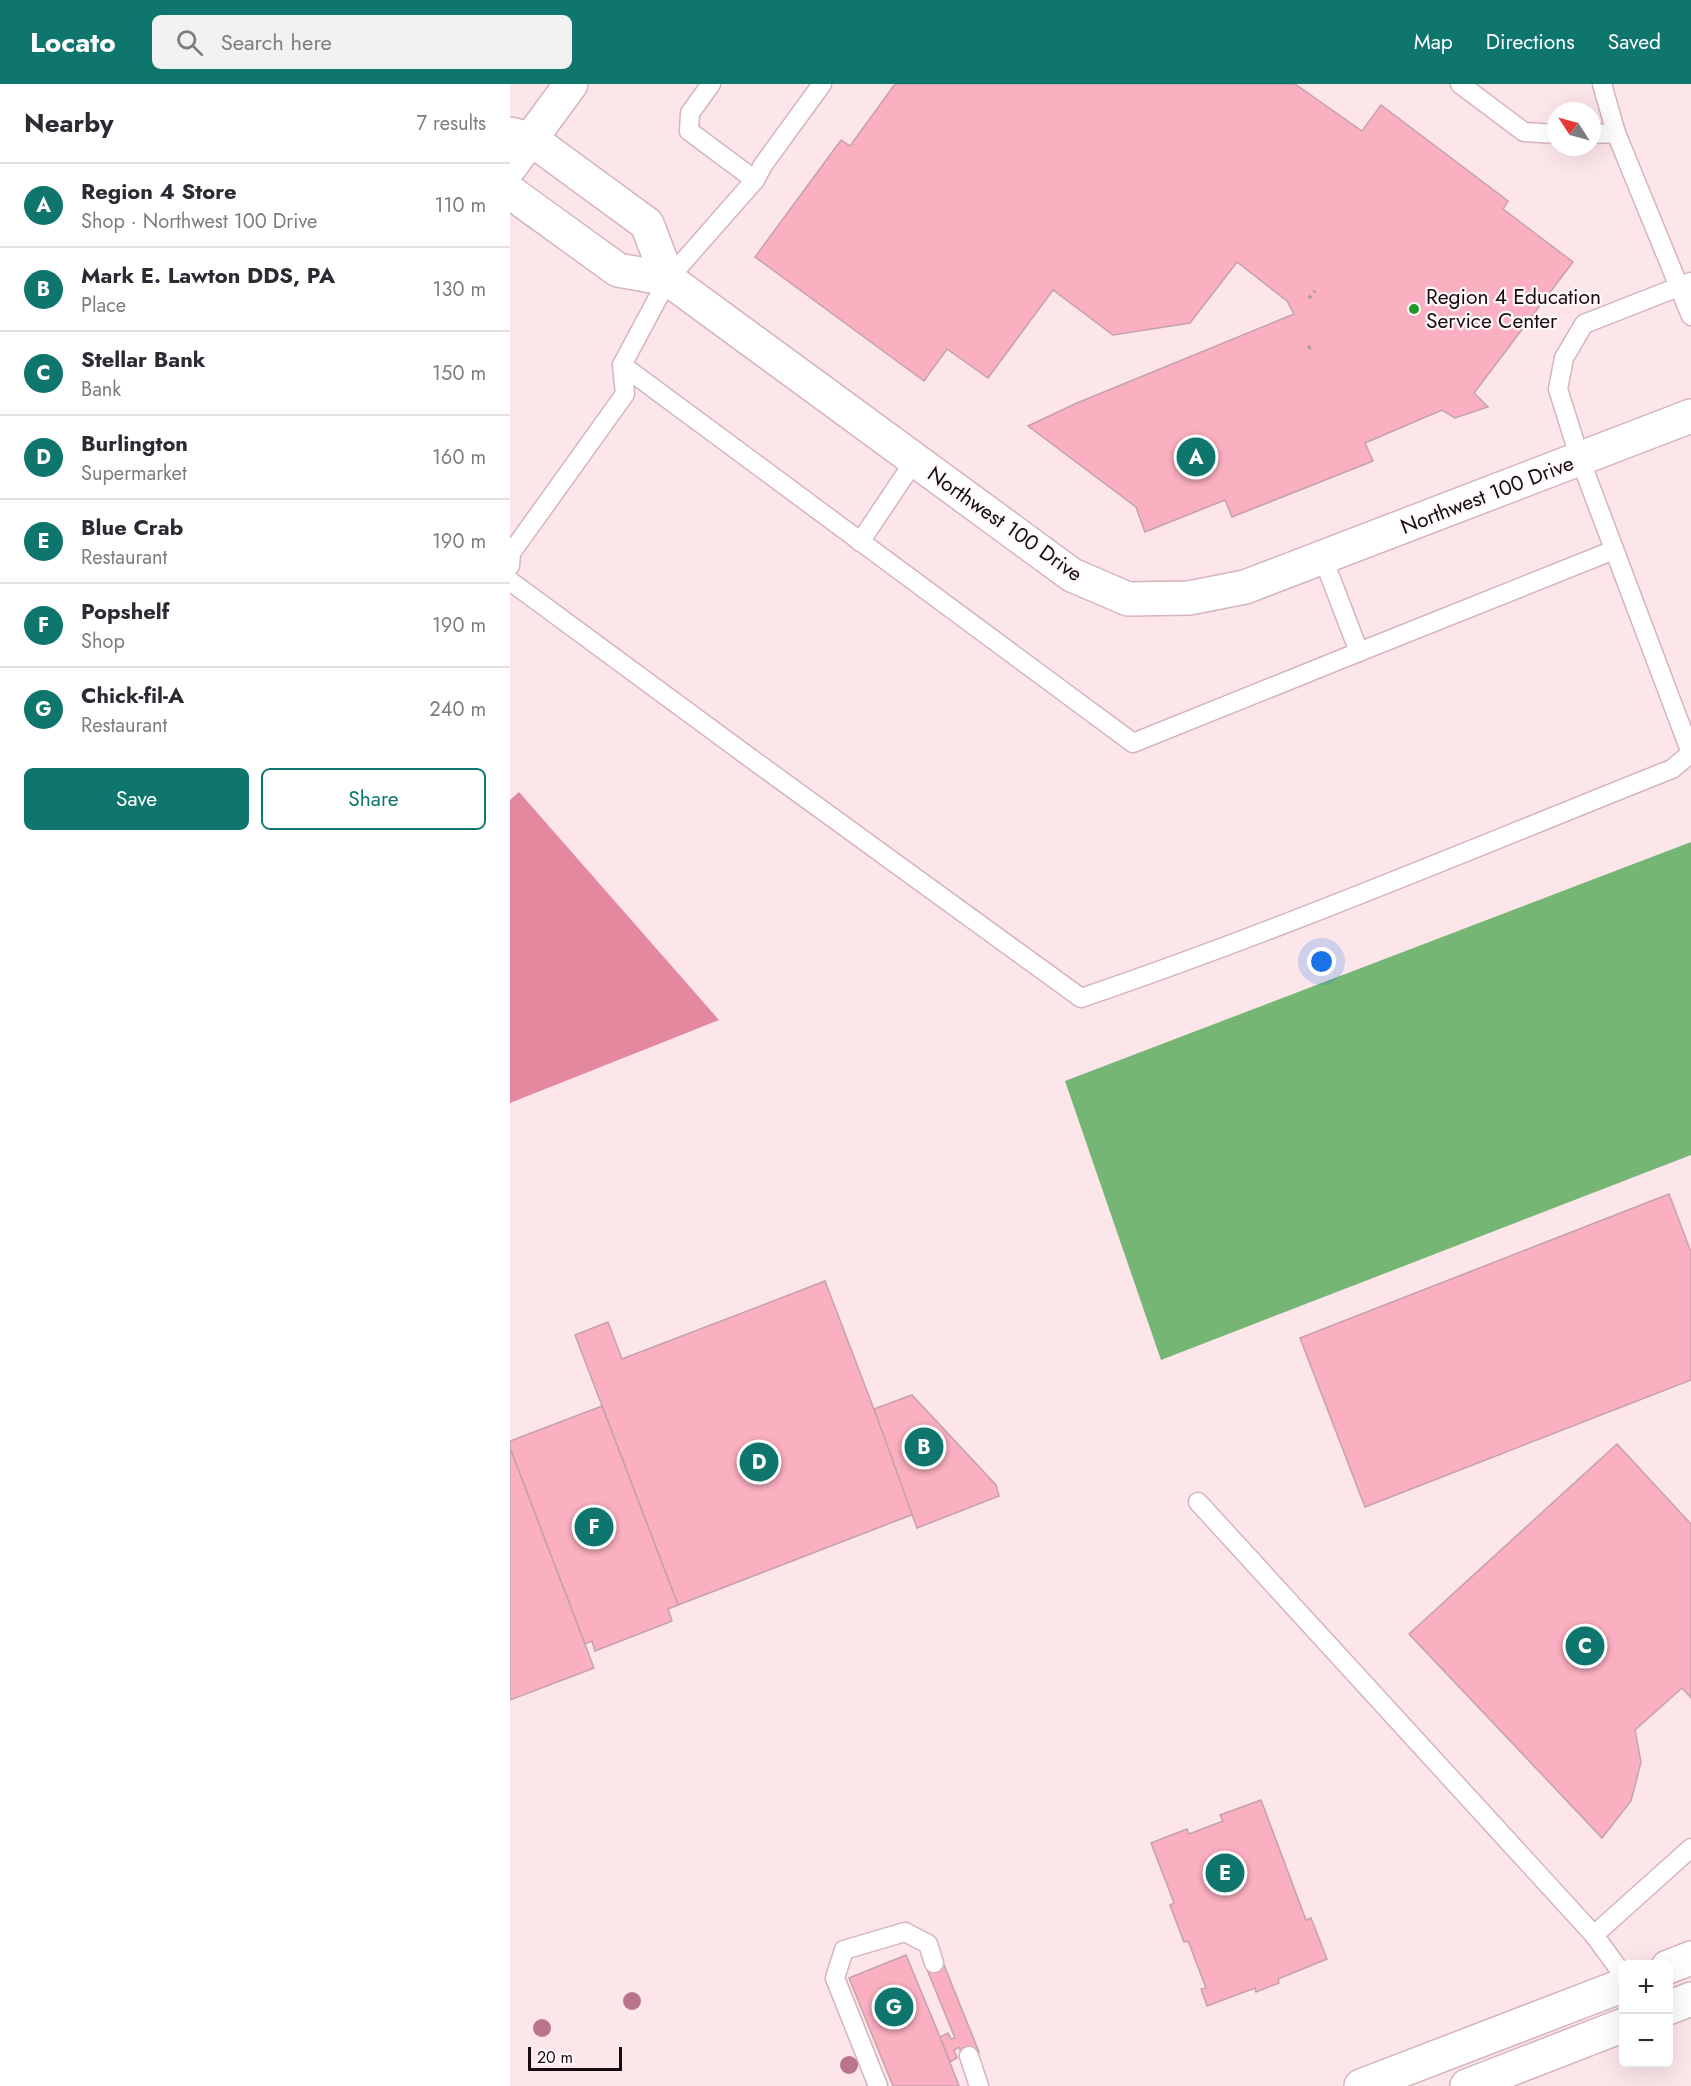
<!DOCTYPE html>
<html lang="en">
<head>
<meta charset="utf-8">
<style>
  body { margin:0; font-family:Jost,sans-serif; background:#f2f2f3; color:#2b2b33 }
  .controls { position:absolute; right:18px; bottom:18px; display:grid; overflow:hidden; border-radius:9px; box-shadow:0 6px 24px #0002 }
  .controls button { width:54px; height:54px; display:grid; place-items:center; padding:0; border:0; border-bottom:2px solid #e1e1e2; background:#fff; color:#2b2b33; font:30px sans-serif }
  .compass { position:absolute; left:1037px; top:18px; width:54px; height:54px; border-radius:50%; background:#fff; box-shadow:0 6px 24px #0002; rotate:306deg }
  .scale { position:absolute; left:18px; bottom:15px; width:94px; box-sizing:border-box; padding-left:6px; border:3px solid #160b0e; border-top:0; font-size:16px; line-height:21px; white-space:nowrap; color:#160b0e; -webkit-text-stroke:4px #fff8f9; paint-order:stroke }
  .you { position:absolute; left:812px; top:878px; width:21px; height:21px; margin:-15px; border:4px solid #fff; border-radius:50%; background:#1a73e8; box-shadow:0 0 0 9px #1a73e833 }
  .badge { display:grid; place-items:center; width:39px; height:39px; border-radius:50%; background:#0f766e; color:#fff; font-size:20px; font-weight:700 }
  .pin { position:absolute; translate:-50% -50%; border:3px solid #fff; box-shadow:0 2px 6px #0006 }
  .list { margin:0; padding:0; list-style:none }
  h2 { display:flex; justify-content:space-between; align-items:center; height:78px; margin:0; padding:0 24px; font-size:26px }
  h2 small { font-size:20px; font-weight:400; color:#7c7c81 }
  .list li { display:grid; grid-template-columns:39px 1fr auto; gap:18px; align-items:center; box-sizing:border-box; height:84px; padding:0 24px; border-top:2px solid #e1e1e2 }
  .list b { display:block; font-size:22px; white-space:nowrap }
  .list p { margin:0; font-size:20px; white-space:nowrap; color:#7c7c81 }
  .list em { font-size:20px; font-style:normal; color:#7c7c81 }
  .actions { display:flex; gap:12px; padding:18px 24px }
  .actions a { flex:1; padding:14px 0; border:2px solid #0f766e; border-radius:9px; text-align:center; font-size:21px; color:#0f766e }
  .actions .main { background:#0f766e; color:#fff }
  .icon { flex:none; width:33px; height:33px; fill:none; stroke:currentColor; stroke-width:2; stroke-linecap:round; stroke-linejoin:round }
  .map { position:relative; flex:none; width:1181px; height:2002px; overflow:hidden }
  header { display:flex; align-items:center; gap:36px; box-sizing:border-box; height:84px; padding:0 30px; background:#0f766e; color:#fff }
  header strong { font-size:28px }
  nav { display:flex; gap:33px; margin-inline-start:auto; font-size:21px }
  .search { width:420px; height:54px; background:#f2f2f3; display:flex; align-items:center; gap:15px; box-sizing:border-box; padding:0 21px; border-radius:9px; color:#7c7c81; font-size:22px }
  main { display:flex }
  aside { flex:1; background:#fff }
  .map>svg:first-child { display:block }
  .forest { fill:#e3889e }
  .water { fill:#76b675 }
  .building { fill:#fbb0c1; stroke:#c4a2a9; stroke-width:1.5 }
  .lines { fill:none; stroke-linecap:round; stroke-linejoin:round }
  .service-casing { stroke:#d6b4bb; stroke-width:21 }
  .minor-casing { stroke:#d6b4bb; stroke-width:36 }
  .secondary-casing { stroke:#d6b4bb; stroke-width:36 }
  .motorway-casing { stroke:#d6b4bb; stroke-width:36 }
  .path { stroke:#b09ea1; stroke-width:4; stroke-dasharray:3 4.5; stroke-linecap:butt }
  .service { stroke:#fff; stroke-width:18 }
  .minor { stroke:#fff; stroke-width:33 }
  .secondary { stroke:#fff; stroke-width:33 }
  .motorway { stroke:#fff; stroke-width:33 }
  .tree { fill:#ba758d }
  .poi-dot { fill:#1e982a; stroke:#fff8f9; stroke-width:2 }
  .labels { text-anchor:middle; stroke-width:4.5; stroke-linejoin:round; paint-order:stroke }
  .poi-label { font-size:21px; fill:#160b0e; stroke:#fff8f9; text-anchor:start }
  .street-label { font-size:21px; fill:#160b0e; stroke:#fff8f9 }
</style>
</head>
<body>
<header>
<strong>Locato</strong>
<div class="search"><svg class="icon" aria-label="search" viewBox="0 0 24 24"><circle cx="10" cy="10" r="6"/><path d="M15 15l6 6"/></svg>Search here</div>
<nav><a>Map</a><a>Directions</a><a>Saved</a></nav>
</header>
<main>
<aside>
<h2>Nearby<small>7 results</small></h2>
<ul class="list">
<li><span class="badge">A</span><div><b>Region 4 Store</b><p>Shop · Northwest 100 Drive</p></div><em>110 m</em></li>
<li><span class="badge">B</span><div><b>Mark E. Lawton DDS, PA</b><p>Place</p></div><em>130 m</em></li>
<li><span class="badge">C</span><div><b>Stellar Bank</b><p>Bank</p></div><em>150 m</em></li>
<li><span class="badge">D</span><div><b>Burlington</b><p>Supermarket</p></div><em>160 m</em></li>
<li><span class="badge">E</span><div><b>Blue Crab</b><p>Restaurant</p></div><em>190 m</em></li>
<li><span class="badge">F</span><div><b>Popshelf</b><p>Shop</p></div><em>190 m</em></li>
<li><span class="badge">G</span><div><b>Chick-fil-A</b><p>Restaurant</p></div><em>240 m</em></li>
</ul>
<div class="actions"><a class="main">Save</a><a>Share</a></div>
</aside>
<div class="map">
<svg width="1181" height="2002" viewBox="0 0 1181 2002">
  <rect width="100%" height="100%" fill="#fce6ea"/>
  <path class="forest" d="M9 708 209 936 0 1019V716Z"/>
  <path class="water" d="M1181 758V1071L651 1276 555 997Z"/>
  <g class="building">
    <path d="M385 0H785L852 47 871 21 998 117 993 125 1063 178 964 309 978 323 945 334 932 326 855 359 863 377 722 433 715 416 635 448 626 423 518 342 567 319 784 230 777 217 727 178 680 239 603 251 543 206 478 294 437 265 414 297 245 173 331 56 340 62Z"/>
    <path d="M1159 1110 1181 1168V1296L855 1423 790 1254Z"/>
    <path d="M315 1197 404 1430 168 1521 65 1251 98 1238 112 1275Z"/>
    <path d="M402 1311 486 1401 489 1412 407 1444 364 1325Z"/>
    <path d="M92 1322 168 1521 158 1525 162 1537 85 1567 82 1557 75 1560 0 1364V1357Z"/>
    <path d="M1107 1360 1181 1440V1614L1172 1604 1125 1646 1131 1678 1121 1717 1092 1754 899 1550Z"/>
    <path d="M0 1364 84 1584 0 1616Z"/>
    <path d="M751 1716 796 1836 801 1834 817 1875 768 1895 769 1899 746 1908 745 1904 697 1922 691 1905 696 1904 678 1857 674 1858 660 1821 664 1819 641 1759 677 1745 679 1750 713 1737 710 1731Z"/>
    <path d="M396 1871 430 1953 449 2002H383L339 1894Z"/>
    <path d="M432 1876 469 1968 453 1974 449 1963 444 1966 447 1974 440 1978 430 1953 438 1949 441 1955 445 1954 416 1883Z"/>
  </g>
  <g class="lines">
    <g class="service-casing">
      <g id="service">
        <path d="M201 0 180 29 179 47 245 96"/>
        <path d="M950 0 1014 48 1046 50"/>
        <path d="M1092 0 1106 49"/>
        <path d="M1082 50 1106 49 1181 232"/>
        <path d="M112 281 623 659 849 568"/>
        <path d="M350 458 405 376"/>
        <path d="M813 474 849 568 1104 466"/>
        <path d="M0 482 1 469 115 310 112 281 158 195 245 96 253 81 312 0"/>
        <path d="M0 497 239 673 571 914C771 846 966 763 1162 685L1181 669 1070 375 1048 305 1054 274 1074 240 1181 198"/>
        <path d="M688 1418 1084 1851"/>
        <path d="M1114 1892 1084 1851 1181 1764"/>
        <path d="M459 1972 469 2002"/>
        <path d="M368 2002 325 1894 334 1866 395 1848 418 1860 424 1879"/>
      </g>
    </g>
    <g class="minor-casing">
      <g id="minor">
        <path d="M0 50 21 55 137 140 158 195"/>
        <path d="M0 108 108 186 158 195 562 491 618 515 679 514 735 503 1181 332"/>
      </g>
    </g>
    <g class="secondary-casing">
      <g id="secondary">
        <path d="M0 83 61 0"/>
        <path d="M1158 1883 1181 1874"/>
        <path d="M851 2002 1114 1901"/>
      </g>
    </g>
    <g class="motorway-casing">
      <g id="motorway">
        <path d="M1158 1924 1181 1915"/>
        <path d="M957 2002 1114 1941"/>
      </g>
    </g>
    <g class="path">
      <path d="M799 214 805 207"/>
      <path d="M798 264 804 261"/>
    </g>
    <use href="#service" class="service"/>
    <use href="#minor" class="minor"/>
    <use href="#secondary" class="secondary"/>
    <use href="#motorway" class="motorway"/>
  </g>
  <g class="tree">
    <circle cx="122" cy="1917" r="9"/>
    <circle cx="32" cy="1944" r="9"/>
    <circle cx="339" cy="1981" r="9"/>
  </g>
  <circle class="poi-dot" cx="904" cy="225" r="6"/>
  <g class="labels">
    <g class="poi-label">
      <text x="916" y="220">Region 4 Education<tspan x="916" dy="24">Service Center</tspan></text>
    </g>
    <g class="street-label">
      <text transform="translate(977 411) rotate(-21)" y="7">Northwest 100 Drive</text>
      <text transform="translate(495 440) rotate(35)" y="7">Northwest 100 Drive</text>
    </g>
  </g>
</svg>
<div class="controls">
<button>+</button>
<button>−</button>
</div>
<svg class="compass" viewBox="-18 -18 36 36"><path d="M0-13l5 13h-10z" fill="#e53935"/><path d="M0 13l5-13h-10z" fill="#7c7c81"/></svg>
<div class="scale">20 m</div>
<div class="you"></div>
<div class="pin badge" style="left:686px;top:373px">A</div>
<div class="pin badge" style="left:414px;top:1363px">B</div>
<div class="pin badge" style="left:1075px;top:1562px">C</div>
<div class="pin badge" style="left:249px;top:1378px">D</div>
<div class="pin badge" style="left:715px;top:1789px">E</div>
<div class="pin badge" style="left:84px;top:1443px">F</div>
<div class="pin badge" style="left:384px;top:1923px">G</div>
</div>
</main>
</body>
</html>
